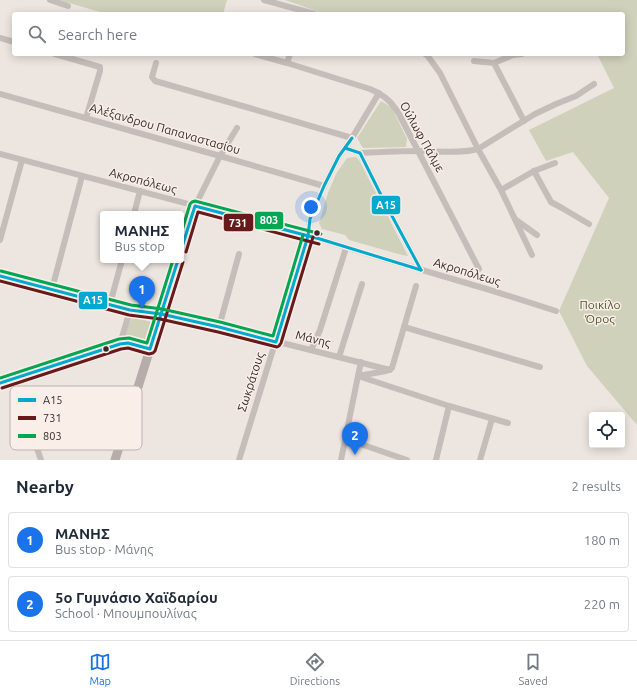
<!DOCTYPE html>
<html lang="en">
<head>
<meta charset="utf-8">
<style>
  body { margin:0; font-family:Ubuntu,sans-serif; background:#f2f2f3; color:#1f2937 }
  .controls { position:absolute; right:12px; bottom:12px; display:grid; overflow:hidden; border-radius:4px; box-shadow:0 2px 10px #0003 }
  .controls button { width:36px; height:36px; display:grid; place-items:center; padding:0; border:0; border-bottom:1px solid #e0e1e3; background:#fff; color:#1f2937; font:20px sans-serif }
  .you { position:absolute; left:311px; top:207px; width:14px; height:14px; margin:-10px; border:3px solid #fff; border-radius:50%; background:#1a73e8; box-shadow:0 0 0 6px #1a73e833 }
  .badge { display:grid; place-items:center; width:26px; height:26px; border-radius:50%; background:#1a73e8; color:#fff; font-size:13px; font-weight:700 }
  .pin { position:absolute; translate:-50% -33px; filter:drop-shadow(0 1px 2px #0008) }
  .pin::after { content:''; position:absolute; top:21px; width:14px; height:12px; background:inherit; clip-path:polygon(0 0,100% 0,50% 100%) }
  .popup { position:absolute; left:100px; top:211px; width:84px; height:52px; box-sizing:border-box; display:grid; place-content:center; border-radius:4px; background:#fff; filter:drop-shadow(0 1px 3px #0005); font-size:13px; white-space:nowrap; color:#747a83 }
  .popup b { font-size:15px; color:#1f2937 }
  .popup::after { content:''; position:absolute; left:50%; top:100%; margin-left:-8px; border:8px solid transparent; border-top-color:#fff }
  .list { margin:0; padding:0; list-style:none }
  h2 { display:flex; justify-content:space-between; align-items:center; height:52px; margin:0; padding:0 16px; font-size:17px }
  h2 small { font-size:13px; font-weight:400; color:#747a83 }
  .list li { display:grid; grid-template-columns:26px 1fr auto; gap:12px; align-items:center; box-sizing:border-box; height:56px; margin:0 8px 8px; padding:0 8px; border:1px solid #e0e1e3; border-radius:4px }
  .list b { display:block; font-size:15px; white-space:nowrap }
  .list p { margin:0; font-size:13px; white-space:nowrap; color:#747a83 }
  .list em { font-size:13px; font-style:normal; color:#747a83 }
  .icon { flex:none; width:22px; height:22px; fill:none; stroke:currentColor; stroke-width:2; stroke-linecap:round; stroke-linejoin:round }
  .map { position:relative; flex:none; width:637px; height:460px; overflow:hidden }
  .search { position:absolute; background:#fff; box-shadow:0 2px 10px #0003; left:12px; right:12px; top:12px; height:44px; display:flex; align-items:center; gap:10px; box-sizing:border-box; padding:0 14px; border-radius:4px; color:#747a83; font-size:15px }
  .sheet { height:180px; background:#fff }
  nav { display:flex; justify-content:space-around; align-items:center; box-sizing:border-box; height:56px; border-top:1px solid #e0e1e3; background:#fff; font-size:11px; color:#747a83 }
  nav a { display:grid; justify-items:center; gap:2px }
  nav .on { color:#1a73e8 }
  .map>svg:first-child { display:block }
  .green { fill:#d0d1bb }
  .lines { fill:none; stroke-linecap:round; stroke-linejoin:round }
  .street { stroke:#c5bdba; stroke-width:6 }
  .secondary { stroke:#b6adaa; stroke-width:9 }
  .bus-1-casing { stroke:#f9eee8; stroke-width:6 }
  .bus-2-casing { stroke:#f9eee8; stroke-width:6 }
  .bus-3-casing { stroke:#f9eee8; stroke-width:6 }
  .bus-1 { stroke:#00a9ce; stroke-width:3 }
  .bus-2 { stroke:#681a1a; stroke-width:3 }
  .bus-3 { stroke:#00a651; stroke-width:3 }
  .bus-dot { fill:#362a28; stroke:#f9eee8; stroke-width:1.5 }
  .labels { text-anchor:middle; stroke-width:3; stroke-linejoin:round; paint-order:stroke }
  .street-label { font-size:12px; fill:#362a28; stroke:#f9eee8 }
  .park-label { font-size:12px; fill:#4b532c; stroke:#f9eee8 }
  .key { fill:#f9eee8; stroke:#beb3ae; stroke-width:1 }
  .key-label { font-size:11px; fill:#362a28 }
  .line-badge { stroke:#f9eee8; stroke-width:1.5 }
  .badge-label { font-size:11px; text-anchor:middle; font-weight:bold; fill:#fff }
</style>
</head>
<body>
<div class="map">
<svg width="637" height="460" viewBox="0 0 637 460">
  <rect width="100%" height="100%" fill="#ece5e0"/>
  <g class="green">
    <path d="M59 0H227L223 14H107Z"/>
    <path d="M285 0H637V425L587 366 559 311 609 198 573 152 546 161 529 130 614 88 597 54H623V14H325Z"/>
    <path d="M381 101 392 108 407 139 406 147 363 148 357 138Z"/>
    <path d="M356 157 359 160 408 256 402 255 349 240 345 235 322 229 319 223 328 193 336 174 347 158Z"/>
    <path d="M131 316 152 322 146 344 144 345 124 339Z"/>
  </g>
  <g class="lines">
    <g class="street">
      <path d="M50 0 68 6"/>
      <path d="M264 0 315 14"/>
      <path d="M0 38 14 42"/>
      <path d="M55 54 100 67V71L86 118"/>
      <path d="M255 54 287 63 370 89C384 95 391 101 399 114L479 269"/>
      <path d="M425 54 427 55 440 73 478 149 501 190 532 255"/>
      <path d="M474 61 494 63 513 55 522 54"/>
      <path d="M156 63 152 77 155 81 253 109 352 138"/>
      <path d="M287 63 290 54"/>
      <path d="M494 63 524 121"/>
      <path d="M0 94 220 156 324 186"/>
      <path d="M345 148 360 153 385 203 421 270"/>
      <path d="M360 153C380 152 400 151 420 151 439 151 459 154 478 149L535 114 556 104 576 96 594 84"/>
      <path d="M0 154 320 239 371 255 490 290 556 311"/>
      <path d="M534 171 551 202 562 208 589 224"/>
      <path d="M501 190 534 171 555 163"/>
      <path d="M134 214 140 191"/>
      <path d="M516 220 537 235"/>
      <path d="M0 240 22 160"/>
      <path d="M181 250 195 206 220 156 237 128"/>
      <path d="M0 276 130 310 161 314 219 327 390 370"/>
      <path d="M52 289 82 176"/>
      <path d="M110 304 122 260"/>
      <path d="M161 314 178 260"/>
      <path d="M219 327 239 254"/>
      <path d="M404 327 540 367"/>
      <path d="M120 344 130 310"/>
      <path d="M311 350 320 330 346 248"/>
      <path d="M339 357 362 284"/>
      <path d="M361 362 358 376 449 406 508 423"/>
      <path d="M13 379 41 460"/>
      <path d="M0 383 120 344 128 343 150 349"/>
      <path d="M346 439 407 460"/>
      <path d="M239 460 308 236 310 219 324 186 339 156 352 138 379 93"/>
      <path d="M341 460 358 376 386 371 392 368 416 286"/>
      <path d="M436 460 449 406"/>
      <path d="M480 460 492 419"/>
    </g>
    <path class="secondary" d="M115 460 161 314"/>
    <g class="bus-1-casing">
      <g id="bus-1">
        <path d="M345 148 360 153 385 203 421 270"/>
        <path d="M181 250 195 206 320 239 421 270"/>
        <path d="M0 276 130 310 161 314 219 327 276 342 308 236 310 219 324 186 339 156 352 138"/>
        <path d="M0 383 120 344 128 343 150 349 178 260"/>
      </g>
    </g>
    <g class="bus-2-casing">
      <g id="bus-2">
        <path d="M186 252 198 212 319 244"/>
        <path d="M0 281 129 315 160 319 218 332 277 347 279 346 281 343 313 237"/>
        <path d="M2 388 121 349 128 348 149 354 153 353 155 351 183 262"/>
      </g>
    </g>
    <g class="bus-3-casing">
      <g id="bus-3">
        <path d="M181 234 190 204 192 202 195 201 321 234"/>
        <path d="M1 271 131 305 162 309 220 322 273 336 303 235"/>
        <path d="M0 378 119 339 129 338 147 343 173 260"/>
      </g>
    </g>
    <use href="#bus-1" class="bus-1"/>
    <use href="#bus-2" class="bus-2"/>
    <use href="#bus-3" class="bus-3"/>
  </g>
  <g class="bus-dot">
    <circle cx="317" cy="233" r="3.5"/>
    <circle cx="106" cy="349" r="3.5"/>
  </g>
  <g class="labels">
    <g class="street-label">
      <text transform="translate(165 129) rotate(16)" y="4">Αλέξανδρου Παπαναστασίου</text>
      <text transform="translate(422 137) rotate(61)" y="4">Ούλωφ Πάλμε</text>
      <text transform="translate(143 181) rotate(15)" y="4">Ακροπόλεως</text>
      <text transform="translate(467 272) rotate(17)" y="4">Ακροπόλεως</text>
      <text transform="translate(313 339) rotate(14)" y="4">Μάνης</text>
      <text transform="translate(251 382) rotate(-72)" y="4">Σωκράτους</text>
    </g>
    <g class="park-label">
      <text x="600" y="309">Ποικίλο<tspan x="600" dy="14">Όρος</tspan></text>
    </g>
  </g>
  <rect x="10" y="386" width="132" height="64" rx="6" class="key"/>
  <rect x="18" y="398" width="18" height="4" fill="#00a9ce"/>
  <rect x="18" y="416" width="18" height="4" fill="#681a1a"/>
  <rect x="18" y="434" width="18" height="4" fill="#00a651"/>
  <g class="key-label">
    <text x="43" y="404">Α15</text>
    <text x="43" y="422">731</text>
    <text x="43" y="440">803</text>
  </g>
  <g class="line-badge">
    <rect x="371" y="195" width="30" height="20" rx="4" fill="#00a9ce"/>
    <rect x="254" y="211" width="30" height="19" rx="4" fill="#00a651"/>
    <rect x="223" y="213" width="31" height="19" rx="4" fill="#681a1a"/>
    <rect x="78" y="291" width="30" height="19" rx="4" fill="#00a9ce"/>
  </g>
  <g class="badge-label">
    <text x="386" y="209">Α15</text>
    <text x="269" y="224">803</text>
    <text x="238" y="227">731</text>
    <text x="93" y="304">Α15</text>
  </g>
</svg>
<div class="controls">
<button><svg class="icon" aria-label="locate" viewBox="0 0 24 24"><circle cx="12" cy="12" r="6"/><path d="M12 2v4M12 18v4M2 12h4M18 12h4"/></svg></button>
</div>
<div class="you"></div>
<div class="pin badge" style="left:142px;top:309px">1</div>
<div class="popup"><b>ΜΑΝΗΣ</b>Bus stop</div>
<div class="pin badge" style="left:355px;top:455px">2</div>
<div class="search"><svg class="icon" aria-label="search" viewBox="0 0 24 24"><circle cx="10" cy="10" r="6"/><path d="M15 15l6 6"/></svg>Search here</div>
</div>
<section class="sheet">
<h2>Nearby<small>2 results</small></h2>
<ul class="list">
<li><span class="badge">1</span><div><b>ΜΑΝΗΣ</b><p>Bus stop · Μάνης</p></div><em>180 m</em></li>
<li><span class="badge">2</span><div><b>5ο Γυμνάσιο Χαϊδαρίου</b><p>School · Μπουμπουλίνας</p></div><em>220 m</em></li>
</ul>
</section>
<nav>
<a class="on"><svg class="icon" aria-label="map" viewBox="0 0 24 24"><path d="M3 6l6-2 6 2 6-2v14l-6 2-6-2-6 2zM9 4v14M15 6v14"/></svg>Map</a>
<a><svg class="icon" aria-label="directions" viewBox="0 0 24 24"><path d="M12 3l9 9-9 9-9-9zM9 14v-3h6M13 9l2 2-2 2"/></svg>Directions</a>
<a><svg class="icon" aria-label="saved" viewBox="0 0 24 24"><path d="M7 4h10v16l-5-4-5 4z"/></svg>Saved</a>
</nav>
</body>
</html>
